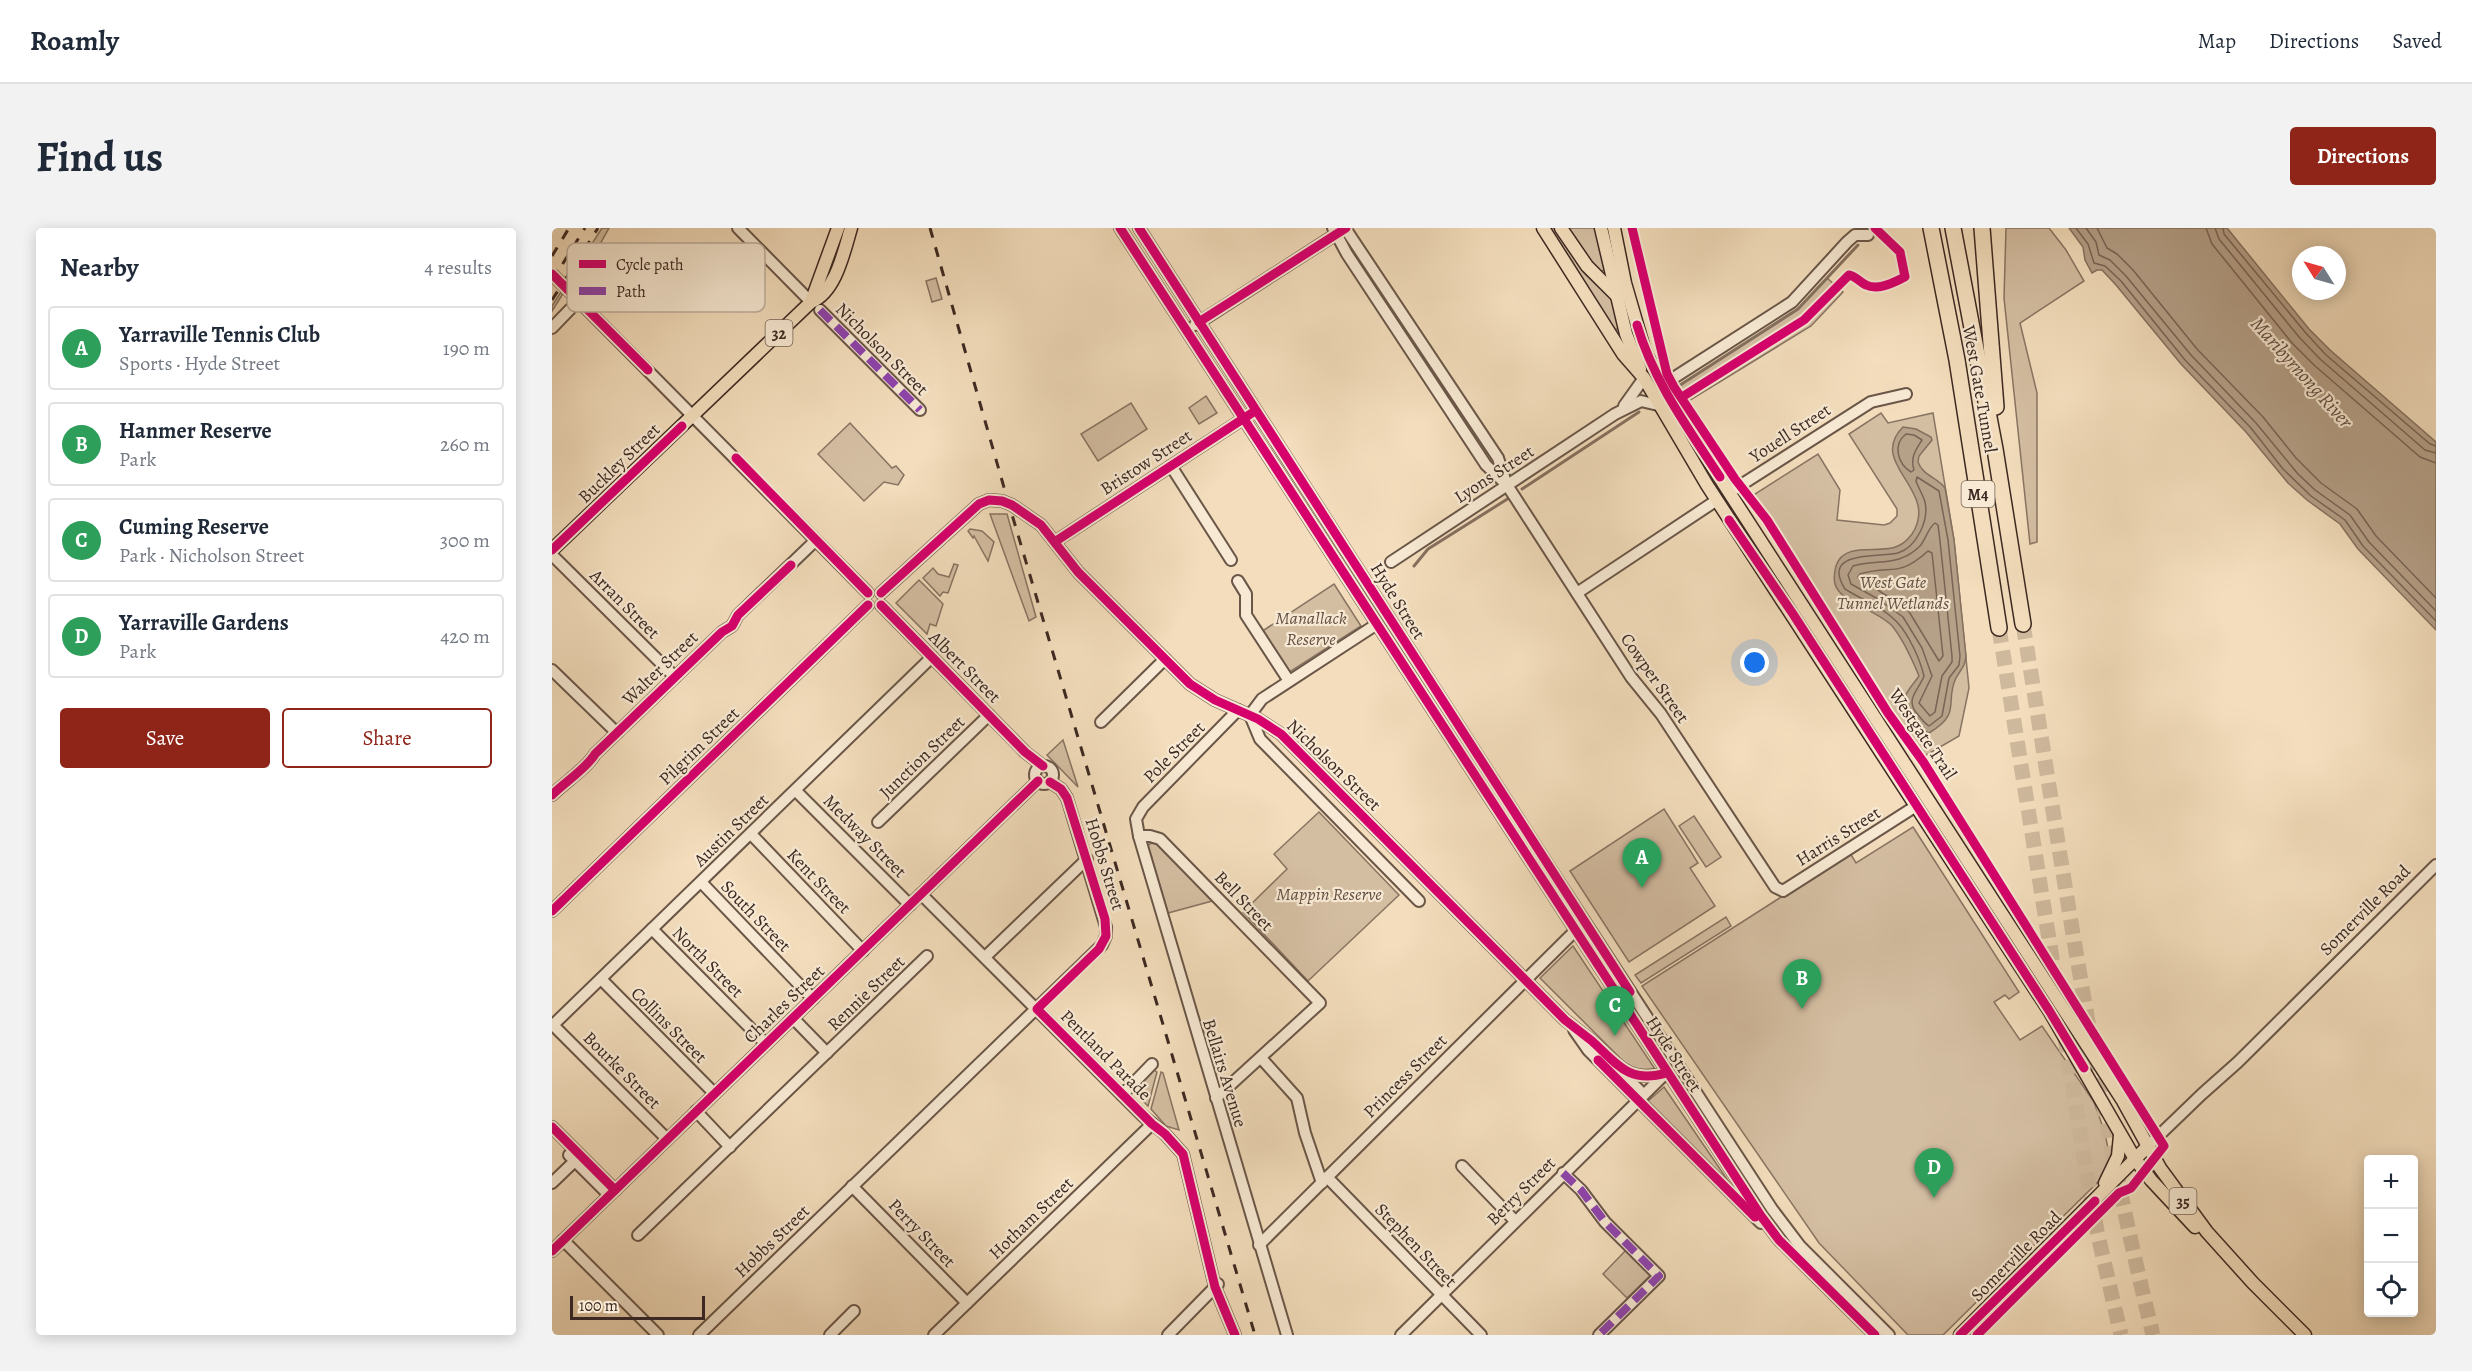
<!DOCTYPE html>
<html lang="en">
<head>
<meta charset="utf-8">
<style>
  body { margin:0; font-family:Alegreya,serif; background:#f2f2f3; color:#1f2937 }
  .controls { position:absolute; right:18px; bottom:18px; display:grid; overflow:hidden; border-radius:6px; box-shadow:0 3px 15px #0003 }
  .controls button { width:54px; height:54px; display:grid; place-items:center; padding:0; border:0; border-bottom:2px solid #e0e1e3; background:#fff; color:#1f2937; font:30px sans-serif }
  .compass { position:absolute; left:1740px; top:18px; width:54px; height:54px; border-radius:50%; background:#fff; box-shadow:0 3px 15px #0003; rotate:307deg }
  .scale { position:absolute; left:18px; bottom:15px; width:135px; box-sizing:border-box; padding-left:6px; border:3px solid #3d2922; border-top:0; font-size:16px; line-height:21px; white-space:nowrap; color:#3d2922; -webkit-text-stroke:4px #f7e9d3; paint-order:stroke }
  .you { position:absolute; left:1203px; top:435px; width:21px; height:21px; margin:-15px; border:4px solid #fff; border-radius:50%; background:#1a73e8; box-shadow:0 0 0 9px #1a73e833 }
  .badge { display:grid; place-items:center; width:39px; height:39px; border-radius:50%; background:#8f2418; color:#fff; font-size:20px; font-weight:700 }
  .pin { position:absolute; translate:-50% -50px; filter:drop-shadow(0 2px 3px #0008) }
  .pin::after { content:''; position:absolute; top:32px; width:21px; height:18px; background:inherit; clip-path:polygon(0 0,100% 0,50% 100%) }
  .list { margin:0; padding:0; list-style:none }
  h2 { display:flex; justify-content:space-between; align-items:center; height:78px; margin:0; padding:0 24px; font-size:26px }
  h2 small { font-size:20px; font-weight:400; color:#747a83 }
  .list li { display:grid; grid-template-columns:39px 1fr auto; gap:18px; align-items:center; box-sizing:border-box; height:84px; margin:0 12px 12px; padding:0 12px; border:2px solid #e0e1e3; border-radius:6px }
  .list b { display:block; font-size:22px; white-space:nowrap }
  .list p { margin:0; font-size:20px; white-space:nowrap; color:#747a83 }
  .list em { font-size:20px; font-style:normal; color:#747a83 }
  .actions { display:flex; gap:12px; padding:18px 24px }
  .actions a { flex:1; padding:14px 0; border:2px solid #8f2418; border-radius:6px; text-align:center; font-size:21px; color:#8f2418 }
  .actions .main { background:#8f2418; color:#fff }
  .icon { flex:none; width:33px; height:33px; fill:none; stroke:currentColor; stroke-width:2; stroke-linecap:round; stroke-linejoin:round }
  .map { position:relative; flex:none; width:1884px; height:1107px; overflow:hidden; border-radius:6px }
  header { display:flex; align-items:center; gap:36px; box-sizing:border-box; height:84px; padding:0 30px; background:#fff; border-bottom:2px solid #e0e1e3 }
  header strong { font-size:28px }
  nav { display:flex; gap:33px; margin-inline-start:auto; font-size:21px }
  .intro { display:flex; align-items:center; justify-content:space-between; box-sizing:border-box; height:144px; padding:0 36px }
  h1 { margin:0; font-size:42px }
  .button { padding:15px 27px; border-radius:6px; background:#8f2418; color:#fff; font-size:21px; font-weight:700 }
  main { display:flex; gap:36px; padding:0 36px }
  aside { flex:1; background:#fff; border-radius:6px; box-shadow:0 3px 15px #0003 }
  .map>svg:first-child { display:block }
  .green { fill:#d4bea2; stroke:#887462; stroke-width:1.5 }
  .water { fill:#b5a088; stroke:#85705f; stroke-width:1.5 }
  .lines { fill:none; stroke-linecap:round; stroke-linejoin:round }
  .shore { stroke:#796455; stroke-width:1.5 }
  .stream { stroke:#85705f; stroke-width:3 }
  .highway-tunnel { stroke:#cfb99d; stroke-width:15; stroke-dasharray:15 8; stroke-linecap:butt }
  .minor-casing { stroke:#6a5648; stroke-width:14 }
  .major-casing { stroke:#3d2922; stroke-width:15 }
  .highway-casing { stroke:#3d2922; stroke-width:18 }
  .minor { stroke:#f7e9d3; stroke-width:10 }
  .major { stroke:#f3ddbc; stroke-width:12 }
  .highway { stroke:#f3ddbc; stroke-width:15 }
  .rail { stroke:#3d2922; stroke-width:3; stroke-dasharray:10 10; stroke-linecap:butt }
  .minor-bridge-casing { stroke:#6a5648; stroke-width:14; stroke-linecap:butt }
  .minor-bridge { stroke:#f7e9d3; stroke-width:10 }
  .quiet { stroke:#8e44ad; stroke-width:8; stroke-dasharray:15 8; stroke-linecap:butt }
  .cycleway-casing { stroke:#f7e9d3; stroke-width:13 }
  .cycleway { stroke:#d6006c; stroke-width:9 }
  .labels { text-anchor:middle; stroke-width:4.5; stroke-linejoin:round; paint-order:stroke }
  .shield { fill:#f7e9d3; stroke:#756357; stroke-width:1.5 }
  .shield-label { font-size:16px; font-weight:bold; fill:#3d2922 }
  .street-label { font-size:18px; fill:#3d2922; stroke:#f7e9d3 }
  .park-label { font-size:18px; font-style:italic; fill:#634e42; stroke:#f7e9d3 }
  .water-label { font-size:20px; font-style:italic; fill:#614d41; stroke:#f7e9d3 }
  .key { fill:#f7e9d3; stroke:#bfaf9e; stroke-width:1.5 }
  .key-label { font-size:16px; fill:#3d2922 }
</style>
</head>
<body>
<header>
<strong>Roamly</strong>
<nav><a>Map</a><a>Directions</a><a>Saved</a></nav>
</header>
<div class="intro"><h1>Find us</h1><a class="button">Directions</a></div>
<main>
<aside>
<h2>Nearby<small>4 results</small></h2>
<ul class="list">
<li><span class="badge" style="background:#2e9e5b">A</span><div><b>Yarraville Tennis Club</b><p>Sports · Hyde Street</p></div><em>190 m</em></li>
<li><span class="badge" style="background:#2e9e5b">B</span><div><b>Hanmer Reserve</b><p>Park</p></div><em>260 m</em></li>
<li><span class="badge" style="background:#2e9e5b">C</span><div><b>Cuming Reserve</b><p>Park · Nicholson Street</p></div><em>300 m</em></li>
<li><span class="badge" style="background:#2e9e5b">D</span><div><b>Yarraville Gardens</b><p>Park</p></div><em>420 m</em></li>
</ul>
<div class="actions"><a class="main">Save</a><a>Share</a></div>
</aside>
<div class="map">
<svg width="1884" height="1107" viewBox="0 0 1884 1107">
  <rect width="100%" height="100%" fill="#f3ddbc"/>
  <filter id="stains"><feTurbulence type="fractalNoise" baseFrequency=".00333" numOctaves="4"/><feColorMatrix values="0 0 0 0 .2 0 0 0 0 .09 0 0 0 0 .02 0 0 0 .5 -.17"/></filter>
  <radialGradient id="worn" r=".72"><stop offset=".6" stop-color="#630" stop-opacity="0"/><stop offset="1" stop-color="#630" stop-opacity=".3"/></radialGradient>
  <g class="green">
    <path d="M50 0H57L43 25 22 48 0 83V78Z"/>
    <path d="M996 0H1003L1032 45 1060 72 1067 100 1061 103Z"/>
    <path d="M1015 0H1044L1054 42 1049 43 1028 21Z"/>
    <path d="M1454 0H1497L1514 22 1532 53 1468 95 1485 165V314L1478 316 1452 70Z"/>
    <path d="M801 21 862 113 860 115H857L800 24Z"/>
    <path d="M384 50 390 71 380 74 374 53Z"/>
    <path d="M1275 50 1291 64 1259 98 1135 174 1125 159 1246 81Z"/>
    <path d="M888 151 935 221 934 228 884 153Z"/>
    <path d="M654 168 665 185 647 196 637 180Z"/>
    <path d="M579 175 595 201 546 233 529 206Z"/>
    <path d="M1329 185 1336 195 1381 185 1402 312 1417 460 1407 508 1371 529 1200 268 1266 226 1288 262 1285 292 1332 297 1338 295 1345 288V281L1297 206Z"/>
    <path d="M298 195 340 240 344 238 352 247 346 257 332 254 312 273 266 226Z"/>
    <path d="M438 286H455L484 389 477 393Z"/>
    <path d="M418 301 430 303 442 314 436 333 422 308 421 310 416 303Z"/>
    <path d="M402 336 406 337 396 365 391 364 388 368 371 350 381 340 386 346 397 349Z"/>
    <path d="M367 352 391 376 384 398 378 396 375 406 344 375Z"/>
    <path d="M782 356 809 398 736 445 709 404Z"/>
    <path d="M511 512 526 559 495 527Z"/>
    <path d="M1112 581 1146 635 1138 640 1163 678 1077 734 1018 643Z"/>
    <path d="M767 584 847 667 756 753 691 684 735 641 722 626Z"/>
    <path d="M1142 588 1169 629 1154 639 1127 598Z"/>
    <path d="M1361 599 1467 764 1457 771 1453 767 1442 774 1468 812 1490 798 1542 874 1553 905 1559 936 1548 952 1391 1107H1356L1267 1015 1090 758 1298 625 1304 635Z"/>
    <path d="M602 614 606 616 660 673 616 685 596 617Z"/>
    <path d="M1174 689 1179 698 1089 755 1083 747Z"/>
    <path d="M1021 718 1103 841 1080 842 988 750Z"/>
    <path d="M602 842 605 844 596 878 581 863Z"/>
    <path d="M609 844 611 845 627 902 614 898 599 881Z"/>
    <path d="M1112 859 1183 963 1095 874Z"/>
    <path d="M1075 1021 1100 1046 1075 1070 1051 1046Z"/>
  </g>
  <g class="water">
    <path d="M1517 0H1675L1757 101 1778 122 1884 214V402L1806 321 1788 296 1755 272 1736 255 1694 204 1629 136 1564 57 1550 42H1545L1540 45 1533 32 1531 19Z"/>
    <path d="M1351 199 1364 201 1379 209 1380 212 1367 228 1366 234C1371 248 1385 249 1393 260L1402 312 1414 428C1413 439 1409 441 1404 450 1392 475 1411 484 1377 505 1366 502 1350 482 1353 469 1355 462 1363 454 1367 448 1360 431 1352 413 1341 399 1327 382 1288 375 1283 356 1281 349 1283 343 1284 338 1292 312 1329 327 1346 318 1351 316 1357 310 1360 306 1389 262 1314 236 1351 199Z"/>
  </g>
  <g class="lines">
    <g class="shore">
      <path d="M1524 0 1536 16 1542 35 1553 38 1569 53 1633 132 1699 200 1731 241 1759 268 1793 292 1811 318 1884 393"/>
      <path d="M1534 0 1544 14 1547 27 1558 32 1574 48 1639 127 1704 195 1746 246 1763 262 1798 287 1817 314 1884 383"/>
      <path d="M1545 0 1555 20 1565 26 1581 42 1645 121 1711 189 1744 230 1769 255 1805 281 1824 308 1884 370"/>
      <path d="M1654 0 1660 16 1740 115 1762 137 1868 229 1884 235"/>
      <path d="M1663 0 1667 11 1747 109 1768 131 1873 222 1884 225"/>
      <path d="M1671 0 1672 6 1753 104 1773 126 1878 216 1884 218"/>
      <path d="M1354 206 1362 207 1370 212C1364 222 1358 229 1362 242L1359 244C1346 236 1340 217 1354 206Z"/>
      <path d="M1365 249 1387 263 1396 312 1408 428 1407 437 1397 450 1390 488 1377 498C1371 494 1368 489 1363 483 1354 470 1368 460 1372 448 1368 431 1357 407 1345 394 1331 379 1310 372 1293 361 1268 321 1328 330 1346 325 1365 319 1377 292 1373 274 1371 267 1366 259 1364 253Z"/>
      <path d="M1383 295 1386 297 1388 313 1400 428V434L1390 448 1383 484 1378 488 1367 475 1380 448 1370 420 1351 389 1326 371 1299 356 1296 347 1301 338C1326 331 1347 339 1368 318 1374 311 1376 300 1383 295Z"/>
      <path d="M1376 323 1380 325 1391 428 1387 433 1356 382 1306 349 1308 346C1340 336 1345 351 1376 323Z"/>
    </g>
    <g class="stream">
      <path d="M1125 159 1246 81 1306 17"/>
      <path d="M970 261 1087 184"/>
      <path d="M862 338 876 321 957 270"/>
    </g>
    <g class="highway-tunnel">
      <path d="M1471 396C1510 633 1543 873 1601 1107"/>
      <path d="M1447 400 1532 929 1545 1003 1569 1107"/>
    </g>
    <g class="minor-casing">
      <g id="minor">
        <path d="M186 0 259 74"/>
        <path d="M568 0 1209 988 1227 1012 1323 1107"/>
        <path d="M587 0 996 637 1220 981 1248 1018 1337 1107"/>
        <path d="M781 0 795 26 934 237 955 257 1079 449 1109 486 1223 659 1231 663 1364 578"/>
        <path d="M793 0 946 230 954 255"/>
        <path d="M15 61 316 365"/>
        <path d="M268 82 368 182"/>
        <path d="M643 97 789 3"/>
        <path d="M0 100 27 72"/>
        <path d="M1109 158 1240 74 1295 14 1303 7H1316"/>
        <path d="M1072 178 1092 150"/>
        <path d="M619 238 679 332"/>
        <path d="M1178 264 1319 174 1354 166"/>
        <path d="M504 313 697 187"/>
        <path d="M0 327 123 449"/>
        <path d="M839 334 1063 186 1089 173 1106 177"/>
        <path d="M686 353 694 366V387L737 453"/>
        <path d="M329 365 427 276 437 272 450 273 460 277 489 297 526 344 638 456 663 472 706 491 729 506 1013 792C1022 799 1031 806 1040 813 1065 836 1077 856 1114 845"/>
        <path d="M1025 365 1165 272"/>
        <path d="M329 377 473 524 491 538"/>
        <path d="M825 396 710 471 698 487 708 511 867 673"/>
        <path d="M0 442 65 505"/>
        <path d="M686 482 591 579 584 591 587 608 735 1107"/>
        <path d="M549 494 613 431"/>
        <circle cx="492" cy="547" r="9"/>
        <path d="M244 563 358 677"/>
        <path d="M0 567C12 555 36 539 43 526L170 404 180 398 186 387 263 313"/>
        <path d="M326 594 437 487"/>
        <path d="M199 606 311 723"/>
        <path d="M587 608H598L608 611 768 775 664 870"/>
        <path d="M149 654 261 771"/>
        <path d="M369 666 591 888 613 906 631 926 663 1059 683 1107"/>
        <path d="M0 683 316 377"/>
        <path d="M100 701 214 816"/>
        <path d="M433 729 535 631"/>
        <path d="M49 751 162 865"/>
        <path d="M241 790 275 825"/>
        <path d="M1 797 115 911"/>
        <path d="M0 798 380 429"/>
        <path d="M1022 802 1036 822 1209 995"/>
        <path d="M709 830 745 870 753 905 770 955"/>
        <path d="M1070 845 1091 866"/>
        <path d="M570 867 600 836"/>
        <path d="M144 883 178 919"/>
        <path d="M0 899 63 962"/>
        <path d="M1596 918 1650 866 1686 834 1884 637"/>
        <path d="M17 927 57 967"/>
        <path d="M910 938 963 993"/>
        <path d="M1011 945 1029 962 1053 994 1107 1048 1047 1107"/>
        <path d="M775 949 929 1107"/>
        <path d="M0 955 28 928"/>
        <path d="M300 958 415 1075"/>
        <path d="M86 1007 375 728"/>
        <path d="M11 1012 106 1107"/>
        <path d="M707 1017 1026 700"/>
        <path d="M0 1023 486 553"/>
        <path d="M147 1107 550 717 554 708V699L515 570 509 561 498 554"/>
        <path d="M278 1107 302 1083"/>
        <path d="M382 1107 600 896"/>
        <path d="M616 1107 666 1056"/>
        <path d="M849 1107 1111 848"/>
      </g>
    </g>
    <g class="major-casing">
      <g id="major">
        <path d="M991 0 1071 126 1092 150 1155 257 1498 784 1583 931 1599 952 1643 999"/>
        <path d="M1009 0 1035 38 1066 69"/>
        <path d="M1049 0 1074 106 1088 141"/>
        <path d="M1062 0 1073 55 1093 124 1120 176 1571 873 1608 940 1655 1004 1701 1055 1753 1107"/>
        <path d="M259 74 286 0"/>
        <path d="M0 322 259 74C284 64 292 23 299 0"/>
        <path d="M1553 955 1566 928 1568 907"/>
        <path d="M1408 1107 1596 918"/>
      </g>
    </g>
    <g class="highway-casing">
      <g id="highway">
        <path d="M1379 0 1405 132 1447 400"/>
        <path d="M1401 0 1443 221 1471 396"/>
        <path d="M1430 0 1444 179"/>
      </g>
    </g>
    <use href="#minor" class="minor"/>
    <use href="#major" class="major"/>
    <use href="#highway" class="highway"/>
    <g class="rail">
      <path d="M378 0 453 263 703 1107"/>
      <path d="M0 28 17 0"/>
      <path d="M0 53 33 0"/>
      <path d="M0 72 46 0"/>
    </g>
    <g class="minor-bridge-casing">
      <path id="minor-bridge" d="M0 46 15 61"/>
    </g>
    <use href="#minor-bridge" class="minor-bridge"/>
    <g class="quiet">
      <path d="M268 82 368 182"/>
      <path d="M1011 945 1029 962 1053 994 1107 1048 1047 1107"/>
    </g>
    <g class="cycleway-casing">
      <g id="cycleway">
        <path d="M568 0 1209 988 1227 1012 1323 1107"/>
        <path d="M587 0 1078 764"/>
        <path d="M1080 0 1115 146 1122 159 1183 251 1215 292 1336 485 1372 535 1612 918 1579 960 1567 965 1425 1107"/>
        <path d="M0 46 96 142"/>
        <path d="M647 94 794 0"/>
        <path d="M1085 97C1102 154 1136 200 1168 249"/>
        <path d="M1130 169 1252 92 1297 47C1304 48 1307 54 1314 57 1327 63 1342 54 1353 49L1348 24 1323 0"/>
        <path d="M184 230 316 365"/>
        <path d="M1177 292 1241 386 1498 784 1532 840"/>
        <path d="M504 313 700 185"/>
        <path d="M0 322 130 198"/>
        <path d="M329 365 427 276 437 272 450 273 460 277 489 297 526 344 638 456 663 472 706 491 729 506 1013 792C1022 799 1031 806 1040 813 1065 836 1077 856 1114 845"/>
        <path d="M329 377 473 524 491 538"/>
        <path d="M498 554 509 561 515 570 553 691 554 708 547 721 485 781 600 896 613 906 631 926 663 1059 683 1107"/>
        <path d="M0 567C12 555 36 539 43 526L170 404 180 398 186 387 239 337"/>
        <path d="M0 683 316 377"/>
        <path d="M1046 832 1203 989"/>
        <path d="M0 899 63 962"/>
        <path d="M0 1023 486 553"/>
        <path d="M1408 1107 1543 973"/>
      </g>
    </g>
    <use href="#cycleway" class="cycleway"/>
  </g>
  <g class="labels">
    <g class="shield">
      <rect x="213.5" y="92" width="27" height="26" rx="4.5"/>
      <rect x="1409.5" y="253" width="33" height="26" rx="4.5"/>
      <rect x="1617.5" y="960" width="27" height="26" rx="4.5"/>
    </g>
    <g class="shield-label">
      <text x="227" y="111">32</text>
      <text x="1426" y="272">M4</text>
      <text x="1631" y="979">35</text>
    </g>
    <g class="street-label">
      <text transform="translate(330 121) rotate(45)" y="6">Nicholson Street</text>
      <text transform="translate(1428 161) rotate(80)" y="6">West Gate Tunnel</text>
      <text transform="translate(1238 205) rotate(-33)" y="6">Youell Street</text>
      <text transform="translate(594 234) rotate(-33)" y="6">Bristow Street</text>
      <text transform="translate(67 235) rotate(-44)" y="6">Buckley Street</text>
      <text transform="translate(942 246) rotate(-33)" y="6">Lyons Street</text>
      <text transform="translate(846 373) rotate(58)" y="6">Hyde Street</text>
      <text transform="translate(73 376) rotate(45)" y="6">Arran Street</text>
      <text transform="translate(413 439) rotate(45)" y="6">Albert Street</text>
      <text transform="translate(108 440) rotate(-44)" y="6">Walter Street</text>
      <text transform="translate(1103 450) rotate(55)" y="6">Cowper Street</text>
      <text transform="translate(1371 506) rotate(56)" y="6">Westgate Trail</text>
      <text transform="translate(147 518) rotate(-44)" y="6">Pilgrim Street</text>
      <text transform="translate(622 524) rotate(-45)" y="6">Pole Street</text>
      <text transform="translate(370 529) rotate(-44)" y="6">Junction Street</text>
      <text transform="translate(782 537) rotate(44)" y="6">Nicholson Street</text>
      <text transform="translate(179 602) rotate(-44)" y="6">Austin Street</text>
      <text transform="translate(313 608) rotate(45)" y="6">Medway Street</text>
      <text transform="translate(1286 608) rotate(-32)" y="6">Harris Street</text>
      <text transform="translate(553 636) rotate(73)" y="6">Hobbs Street</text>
      <text transform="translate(267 653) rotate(46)" y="6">Kent Street</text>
      <text transform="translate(692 673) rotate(46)" y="6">Bell Street</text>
      <text transform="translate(1813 682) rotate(-45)" y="6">Somerville Road</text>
      <text transform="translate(204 688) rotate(46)" y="6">South Street</text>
      <text transform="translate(156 734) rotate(45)" y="6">North Street</text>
      <text transform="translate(314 765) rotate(-44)" y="6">Rennie Street</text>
      <text transform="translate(232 776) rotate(-44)" y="6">Charles Street</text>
      <text transform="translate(117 797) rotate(45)" y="6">Collins Street</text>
      <text transform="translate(1122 826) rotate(57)" y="6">Hyde Street</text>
      <text transform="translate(554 827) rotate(45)" y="6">Pentland Parade</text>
      <text transform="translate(70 842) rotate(45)" y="6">Bourke Street</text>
      <text transform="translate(673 845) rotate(73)" y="6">Bellairs Avenue</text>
      <text transform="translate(853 848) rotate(-45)" y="6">Princess Street</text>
      <text transform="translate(969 963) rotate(-45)" y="6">Berry Street</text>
      <text transform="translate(479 990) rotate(-44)" y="6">Hotham Street</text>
      <text transform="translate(370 1005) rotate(46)" y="6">Perry Street</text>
      <text transform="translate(220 1013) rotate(-44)" y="6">Hobbs Street</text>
      <text transform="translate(864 1017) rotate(46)" y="6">Stephen Street</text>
      <text transform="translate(1464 1028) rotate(-45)" y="6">Somerville Road</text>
    </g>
    <g class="park-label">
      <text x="1341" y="360">West Gate<tspan x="1341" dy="21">Tunnel Wetlands</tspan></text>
      <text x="759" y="396">Manallack<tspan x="759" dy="21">Reserve</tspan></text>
      <text x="777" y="672">Mappin Reserve</text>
    </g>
    <g class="water-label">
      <text transform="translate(1750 144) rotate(48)" y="7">Maribyrnong River</text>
    </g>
  </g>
  <rect x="15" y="15" width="198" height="69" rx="9" class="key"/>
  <rect x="27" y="32" width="27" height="8" fill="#d6006c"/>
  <rect x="27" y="59" width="27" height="8" fill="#8e44ad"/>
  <g class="key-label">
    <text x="64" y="42">Cycle path</text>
    <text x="64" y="69">Path</text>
  </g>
  <rect width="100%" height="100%" filter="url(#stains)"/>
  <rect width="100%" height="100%" fill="url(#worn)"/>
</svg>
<div class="controls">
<button>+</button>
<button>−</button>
<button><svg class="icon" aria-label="locate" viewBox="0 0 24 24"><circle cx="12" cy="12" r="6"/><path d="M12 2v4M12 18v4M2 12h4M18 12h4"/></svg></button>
</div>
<svg class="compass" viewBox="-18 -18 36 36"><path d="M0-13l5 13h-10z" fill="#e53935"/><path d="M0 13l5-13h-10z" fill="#747a83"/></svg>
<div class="scale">100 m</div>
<div class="you"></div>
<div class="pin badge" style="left:1090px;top:660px;background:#2e9e5b">A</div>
<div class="pin badge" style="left:1250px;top:781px;background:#2e9e5b">B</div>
<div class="pin badge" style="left:1063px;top:808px;background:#2e9e5b">C</div>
<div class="pin badge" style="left:1382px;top:970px;background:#2e9e5b">D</div>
</div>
</main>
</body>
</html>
